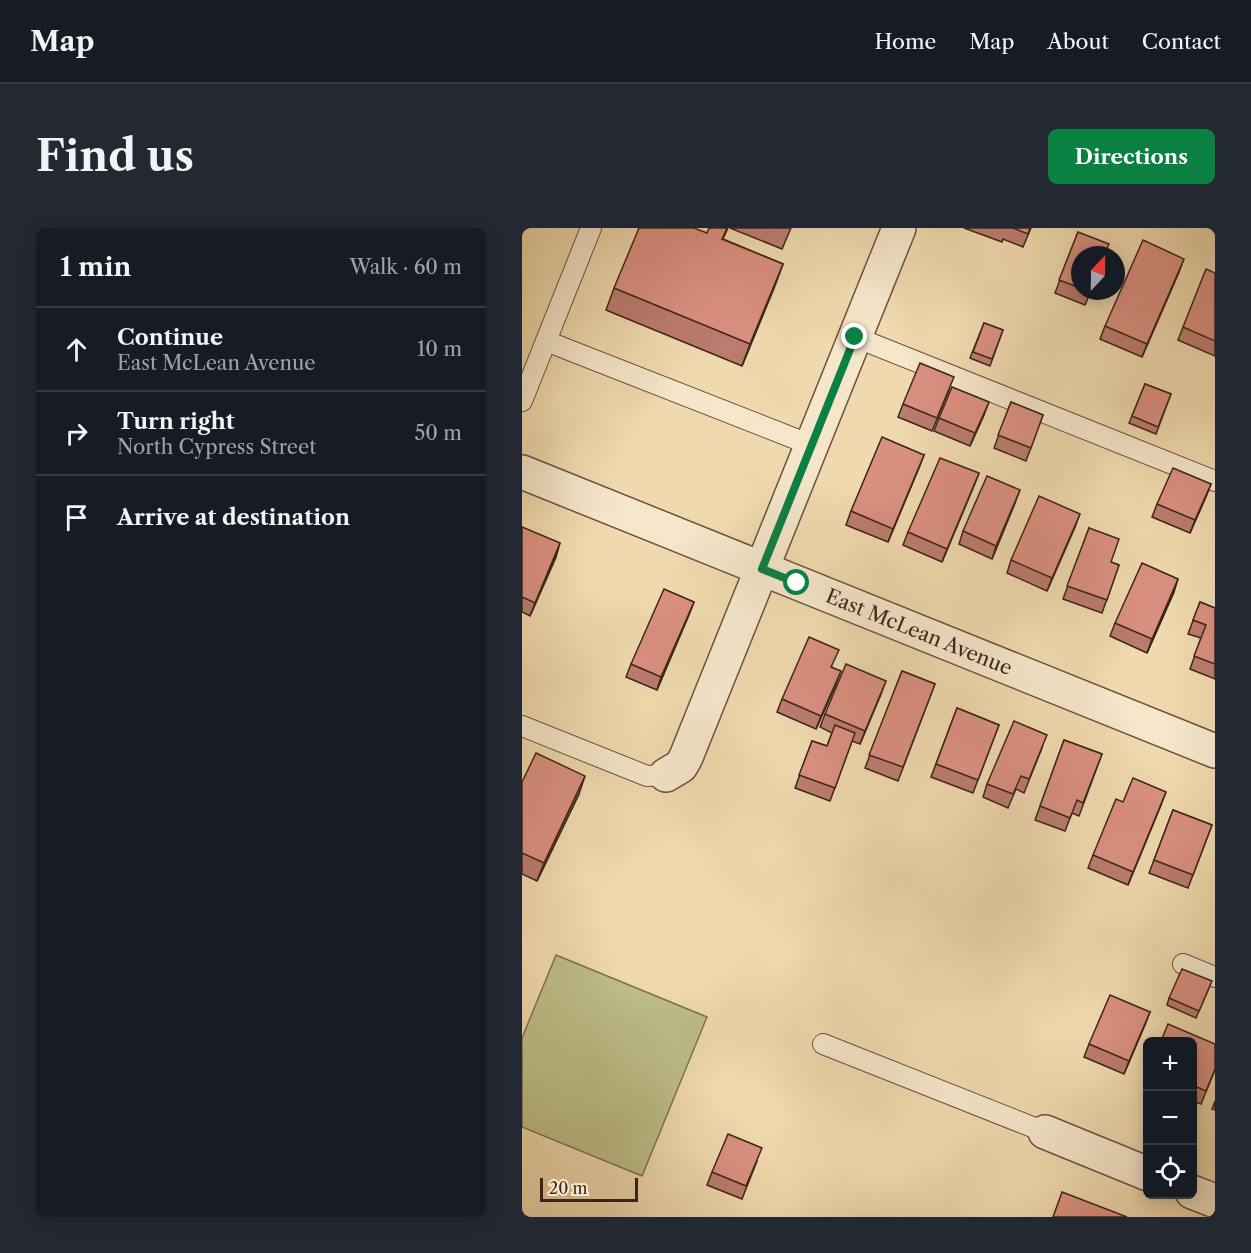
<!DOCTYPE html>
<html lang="en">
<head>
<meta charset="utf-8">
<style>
  body { margin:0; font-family:"Libre Caslon Text",serif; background:#242831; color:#f1f3f6 }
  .controls { position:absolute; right:18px; bottom:18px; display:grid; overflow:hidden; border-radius:9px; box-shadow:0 3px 15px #0003 }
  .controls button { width:54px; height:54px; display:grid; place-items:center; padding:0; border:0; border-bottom:2px solid #363941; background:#171b24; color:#f1f3f6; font:30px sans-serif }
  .compass { position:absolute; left:549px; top:18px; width:54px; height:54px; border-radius:50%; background:#171b24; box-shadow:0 3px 15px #0003; rotate:22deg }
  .scale { position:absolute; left:18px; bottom:15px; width:98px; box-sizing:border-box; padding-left:6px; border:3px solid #3c251a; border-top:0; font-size:16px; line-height:21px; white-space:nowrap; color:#3c251a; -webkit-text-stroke:4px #f5e6ca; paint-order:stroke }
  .stop { position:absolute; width:18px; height:18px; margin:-14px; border:4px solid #0b8043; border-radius:50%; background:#fff }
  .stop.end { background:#0b8043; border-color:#fff; box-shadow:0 2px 6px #0008 }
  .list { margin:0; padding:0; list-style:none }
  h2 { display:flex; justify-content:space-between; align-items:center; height:78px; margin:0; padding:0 24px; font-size:26px }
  h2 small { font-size:20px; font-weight:400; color:#9ea1a6 }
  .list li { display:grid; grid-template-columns:39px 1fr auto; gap:18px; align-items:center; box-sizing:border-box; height:84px; padding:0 24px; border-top:2px solid #363941 }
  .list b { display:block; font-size:22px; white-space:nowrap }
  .list p { margin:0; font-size:20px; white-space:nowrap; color:#9ea1a6 }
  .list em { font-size:20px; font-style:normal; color:#9ea1a6 }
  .icon { flex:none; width:33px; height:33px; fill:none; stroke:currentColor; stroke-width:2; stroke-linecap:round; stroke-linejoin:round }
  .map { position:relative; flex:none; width:693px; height:989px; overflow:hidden; border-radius:9px }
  header { display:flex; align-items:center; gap:36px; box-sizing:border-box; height:84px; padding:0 30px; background:#171b24; border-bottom:2px solid #363941 }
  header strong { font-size:28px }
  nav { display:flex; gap:33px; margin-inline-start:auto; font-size:21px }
  .intro { display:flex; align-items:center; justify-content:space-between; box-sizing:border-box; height:144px; padding:0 36px }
  h1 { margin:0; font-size:42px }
  .button { padding:15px 27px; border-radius:9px; background:#0b8043; color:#fff; font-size:21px; font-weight:700 }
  main { display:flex; gap:36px; padding:0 36px }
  aside { flex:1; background:#171b24; border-radius:9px; box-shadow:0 3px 15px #0003 }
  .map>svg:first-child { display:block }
  .green { fill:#bdbe88; stroke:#7c7251; stroke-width:1.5 }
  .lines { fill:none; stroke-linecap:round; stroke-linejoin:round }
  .lane-casing { stroke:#69523f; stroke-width:22 }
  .street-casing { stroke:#69523f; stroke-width:36 }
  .lane { stroke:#f5e6ca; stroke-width:20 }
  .street { stroke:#f5e6ca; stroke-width:33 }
  .wall { fill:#bb7c6f; stroke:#3c251a; stroke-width:1.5 }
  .shaded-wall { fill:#99655a; stroke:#3c251a; stroke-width:1.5 }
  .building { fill:#da9081; stroke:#3c251a; stroke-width:1.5 }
  .route { stroke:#0b8043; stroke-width:8 }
  .labels { text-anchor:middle; stroke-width:5; stroke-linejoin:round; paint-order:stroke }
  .street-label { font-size:20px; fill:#3c251a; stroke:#f5e6ca }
</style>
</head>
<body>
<header>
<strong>Map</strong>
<nav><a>Home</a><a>Map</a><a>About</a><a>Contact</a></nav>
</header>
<div class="intro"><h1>Find us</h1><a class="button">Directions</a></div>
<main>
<aside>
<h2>1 min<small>Walk · 60 m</small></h2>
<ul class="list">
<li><svg class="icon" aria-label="ahead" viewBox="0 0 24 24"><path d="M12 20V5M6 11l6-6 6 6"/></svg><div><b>Continue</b><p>East McLean Avenue</p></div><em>10 m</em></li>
<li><svg class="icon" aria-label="right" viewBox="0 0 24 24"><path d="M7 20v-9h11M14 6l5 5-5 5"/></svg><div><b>Turn right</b><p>North Cypress Street</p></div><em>50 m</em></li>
<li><svg class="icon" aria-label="arrive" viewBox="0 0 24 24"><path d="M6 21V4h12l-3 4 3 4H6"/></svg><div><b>Arrive at destination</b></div></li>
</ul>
</aside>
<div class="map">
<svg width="693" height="989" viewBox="0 0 693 989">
  <rect width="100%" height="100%" fill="#f0d9ae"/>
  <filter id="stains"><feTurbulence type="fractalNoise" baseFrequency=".00333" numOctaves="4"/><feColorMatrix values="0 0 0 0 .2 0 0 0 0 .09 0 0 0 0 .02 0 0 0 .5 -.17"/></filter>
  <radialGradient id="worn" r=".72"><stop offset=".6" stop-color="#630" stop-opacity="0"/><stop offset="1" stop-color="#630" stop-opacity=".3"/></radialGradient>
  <path class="green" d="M34 727 185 789 120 948 0 899V810Z"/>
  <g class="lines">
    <g class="lane-casing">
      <g id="lane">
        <path d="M333 109 693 253"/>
        <path d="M24 113 289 217"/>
        <path d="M0 173 69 0"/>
        <path d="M0 498 125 548 144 547"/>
        <path d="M661 736 693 749"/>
        <path d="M301 816 523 904"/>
      </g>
    </g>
    <g class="street-casing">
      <g id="street">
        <path id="s1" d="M0 244 693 523"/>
        <path d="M144 547 159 538 164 529 377 0"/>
        <path d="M523 904 626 946"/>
        <path d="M670 964 693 973"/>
      </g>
    </g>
    <use href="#lane" class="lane"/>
    <use href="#street" class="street"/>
  </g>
  <g class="wall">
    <path d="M206 0 201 11 261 36 220 138 84 82 92 60 185 5Z"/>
    <path d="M208 0H269L260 21Z"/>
    <path d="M442 0H509L501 19 481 11 480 14Z"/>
    <path d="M556 4 558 27V63H569L563 77 533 65Z"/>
    <path d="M657 44 620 129 578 111 583 98Z"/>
    <path d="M693 45V128L656 112 661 99Z"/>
    <path d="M462 95 481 102 468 138 448 130Z"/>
    <path d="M623 156 649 166 634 206 607 195Z"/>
    <path d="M427 162 410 203 376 189 381 176Z"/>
    <path d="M489 174 521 187 504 233 472 220Z"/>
    <path d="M462 187 448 218 412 203 417 190Z"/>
    <path d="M402 227 366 314 324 297 329 283Z"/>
    <path d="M457 245 420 334 381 317 386 304Z"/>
    <path d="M689 256 668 305 630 289 635 276Z"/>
    <path d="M493 275 470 331 437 316 441 303Z"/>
    <path d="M0 299 34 329 8 388 0 384Z"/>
    <path d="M553 299 525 363 485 345 489 332Z"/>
    <path d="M567 300 589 334 597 337 580 385 541 371Z"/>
    <path d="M652 364 625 425 588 408 593 395Z"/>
    <path d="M172 374 135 462 104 449 109 436Z"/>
    <path d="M678 374 693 380V451L668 441 679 410 666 406Z"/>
    <path d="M310 439 314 456 294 501 255 484 260 471Z"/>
    <path d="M380 443 413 456 376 553 343 540Z"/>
    <path d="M359 466 338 516 330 513 308 573 273 560 290 513 305 518 310 505 298 499 303 486Z"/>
    <path d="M435 480 477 497 451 565 409 549Z"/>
    <path d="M542 512 580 526 557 588 550 585 543 603 513 592Z"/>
    <path d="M520 520 502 565 494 561 486 580 461 569 465 556Z"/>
    <path d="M0 554 57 566 15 653 0 646Z"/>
    <path d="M601 574 639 577 606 657 566 640 571 627Z"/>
    <path d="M651 582 690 597 666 660 627 645Z"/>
    <path d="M687 760 674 790 645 777 647 770Z"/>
    <path d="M628 784 602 846 562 829 567 816Z"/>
    <path d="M670 813 693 842 679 876 670 873Z"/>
    <path d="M693 873V882L690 881Z"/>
    <path d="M235 933 220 971 185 957 190 944Z"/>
  </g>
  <g class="shaded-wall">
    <path d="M662 31 657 44 620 129 625 116Z"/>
    <path d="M261 36 253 58 220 138 228 116Z"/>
    <path d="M467 174 462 187 448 218 453 205Z"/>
    <path d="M402 227 397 240 366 314 371 301Z"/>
    <path d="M457 245 452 258 420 334 425 321Z"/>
    <path d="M689 256 684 269 668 305 673 292Z"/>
    <path d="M498 262 493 275 470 331 474 318Z"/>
    <path d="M558 286 553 299 525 363 530 350Z"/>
    <path d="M38 315 34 329 8 388 13 375Z"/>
    <path d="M656 351 652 364 625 425 630 411Z"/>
    <path d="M172 374 167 387 135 462 139 449Z"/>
    <path d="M319 443 314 456 294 501 299 488Z"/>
    <path d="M364 453 359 466 338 516 343 503Z"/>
    <path d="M63 548 57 566 15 653 22 635Z"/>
    <path d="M644 564 639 577 606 657 611 644Z"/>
    <path d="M628 784 623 797 602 846 607 833Z"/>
  </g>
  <g class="building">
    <path d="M117 0H172L185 5 187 0H205L200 11 261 36 228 116 92 60Z"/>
    <path d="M491 0H508L506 6Z"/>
    <path d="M556 4 587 16 582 27H558V60L537 52Z"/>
    <path d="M621 12 662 31 625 116 583 98Z"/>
    <path d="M684 41 693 45V113L661 99Z"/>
    <path d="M462 95 481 102 470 131 451 124Z"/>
    <path d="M398 135 432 149 415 190 381 176Z"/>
    <path d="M623 156 649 166 636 199 610 188Z"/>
    <path d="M430 159 467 174 453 205 417 190Z"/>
    <path d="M489 174 521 187 509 220 476 207Z"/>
    <path d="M360 209 402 227 371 301 329 283Z"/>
    <path d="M418 230 457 245 425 321 386 304Z"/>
    <path d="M651 240 689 256 673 292 635 276Z"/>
    <path d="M465 248 498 262 474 318 441 303Z"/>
    <path d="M517 268 558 286 530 350 489 332Z"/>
    <path d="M0 299 38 315 13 375 0 369Z"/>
    <path d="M567 300 597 311 589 334 597 337 585 372 545 358Z"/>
    <path d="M620 335 656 351 630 411 593 395Z"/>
    <path d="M142 361 172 374 139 449 109 436Z"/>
    <path d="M678 374 693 380V436L672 428 684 397 671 392Z"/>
    <path d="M287 409 317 422 309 439 319 443 299 488 260 471Z"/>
    <path d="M324 436 364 453 343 503 303 486Z"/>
    <path d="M380 443 413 456 381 539 347 527Z"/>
    <path d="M435 480 477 497 456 552 414 536Z"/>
    <path d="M492 493 525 507 507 551 499 548 491 566 465 556Z"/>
    <path d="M313 497 333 505 313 560 277 547 290 513 305 518Z"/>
    <path d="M542 512 580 526 561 575 555 572 548 590 518 578Z"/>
    <path d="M14 525 63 548 22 635 0 625V554Z"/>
    <path d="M611 550 644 564 611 644 571 627 594 571 601 574Z"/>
    <path d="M651 582 690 597 671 647 632 632Z"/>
    <path d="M660 741 690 753 677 783 647 770Z"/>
    <path d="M588 767 628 784 607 833 567 816Z"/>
    <path d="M646 796 693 816V841L684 863 670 857V813H639Z"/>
    <path d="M206 906 240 920 224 958 190 944Z"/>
    <path d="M540 964 605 989H531Z"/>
  </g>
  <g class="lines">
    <path class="route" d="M275 355 240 341 333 109"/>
  </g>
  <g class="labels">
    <g class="street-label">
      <text dy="7" stroke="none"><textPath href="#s1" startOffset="428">East McLean Avenue</textPath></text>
    </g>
  </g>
  <rect width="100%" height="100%" filter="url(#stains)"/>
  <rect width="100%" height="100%" fill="url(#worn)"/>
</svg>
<div class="controls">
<button>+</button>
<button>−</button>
<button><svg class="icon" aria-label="locate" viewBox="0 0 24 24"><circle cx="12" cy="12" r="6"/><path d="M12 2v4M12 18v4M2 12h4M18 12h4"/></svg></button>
</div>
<svg class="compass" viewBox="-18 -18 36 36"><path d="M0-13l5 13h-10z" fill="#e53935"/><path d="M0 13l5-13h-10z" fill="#9ea1a6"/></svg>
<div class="scale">20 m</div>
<div class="stop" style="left:275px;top:355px"></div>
<div class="stop end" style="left:333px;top:109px"></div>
</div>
</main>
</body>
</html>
